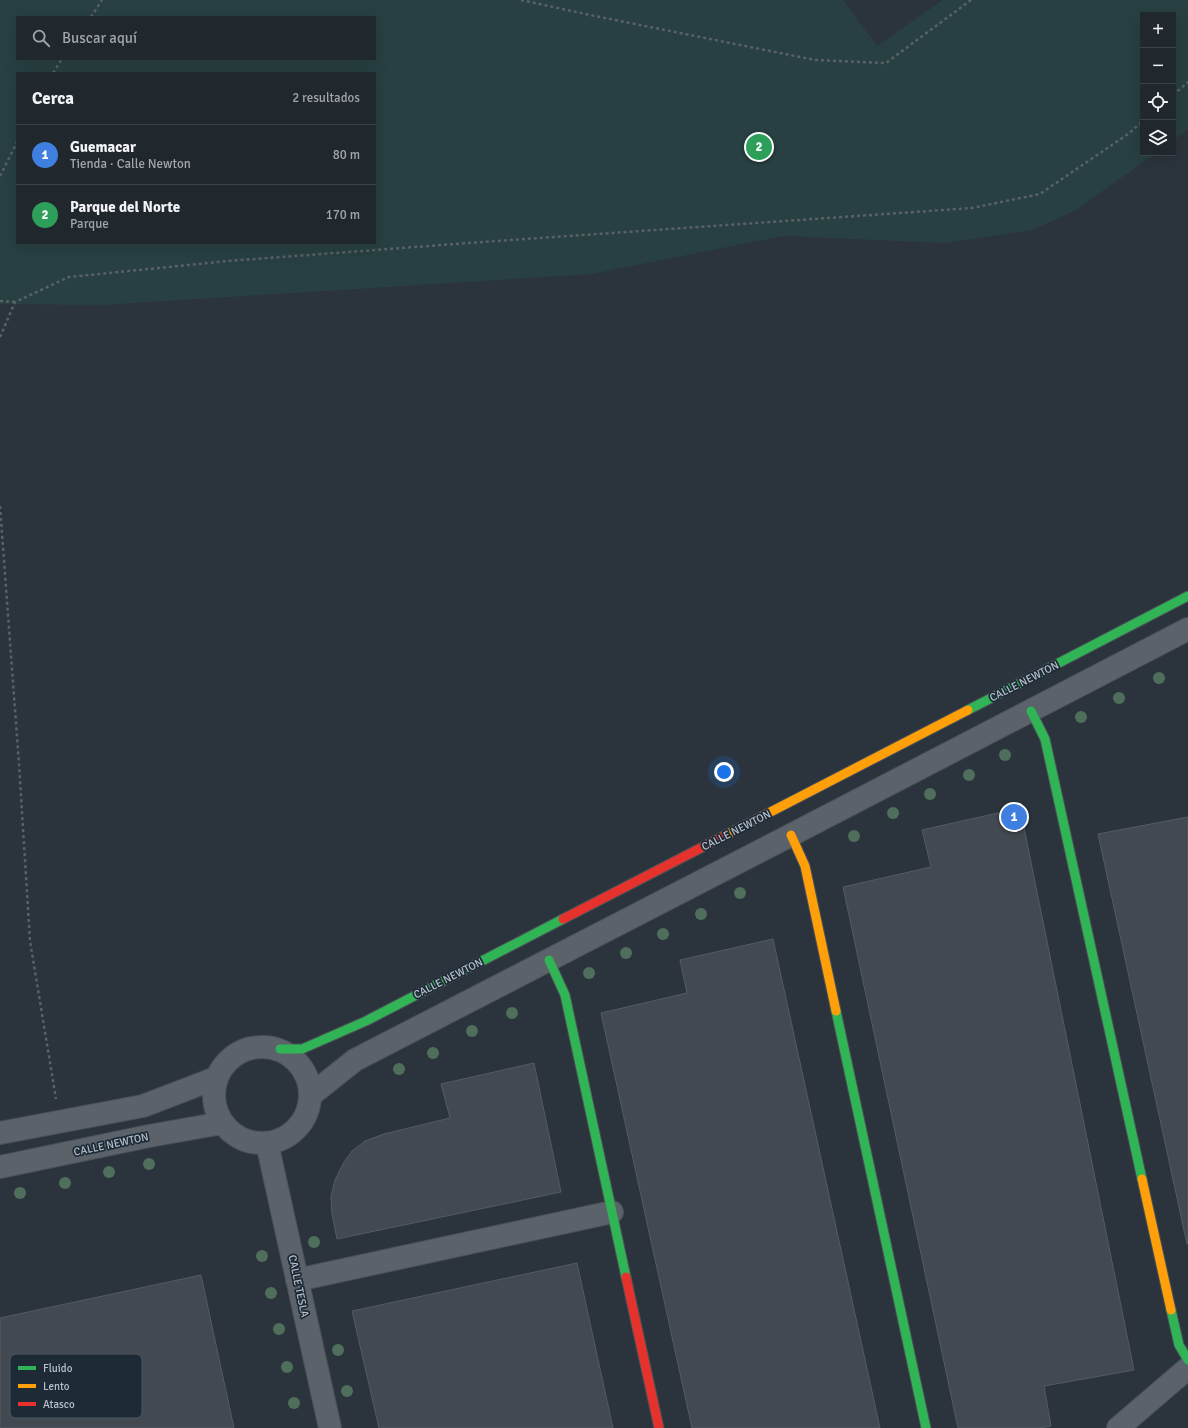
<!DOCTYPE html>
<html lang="es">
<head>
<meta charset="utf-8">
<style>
  body { margin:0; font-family:Signika,sans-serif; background:#282f35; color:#f1f3f6 }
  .controls { position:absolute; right:12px; top:12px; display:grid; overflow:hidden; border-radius:0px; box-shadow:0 4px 16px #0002 }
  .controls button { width:36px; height:36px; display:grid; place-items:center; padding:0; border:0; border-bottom:1px solid #3d4449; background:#20272d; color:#f1f3f6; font:20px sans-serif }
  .you { position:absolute; left:724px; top:772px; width:14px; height:14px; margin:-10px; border:3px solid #fff; border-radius:50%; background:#1a73e8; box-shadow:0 0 0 6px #1a73e833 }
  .badge { display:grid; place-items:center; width:26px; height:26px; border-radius:50%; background:#0b8043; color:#fff; font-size:13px; font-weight:700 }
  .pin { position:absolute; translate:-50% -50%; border:2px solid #fff; box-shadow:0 1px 4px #0006 }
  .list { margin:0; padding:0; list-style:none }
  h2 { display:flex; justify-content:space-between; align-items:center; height:52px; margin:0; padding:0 16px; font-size:17px }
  h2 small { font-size:13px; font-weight:400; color:#a2a5aa }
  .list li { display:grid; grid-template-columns:26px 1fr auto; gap:12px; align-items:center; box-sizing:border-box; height:60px; padding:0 16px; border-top:1px solid #3d4449 }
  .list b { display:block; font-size:15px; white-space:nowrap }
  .list p { margin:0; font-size:13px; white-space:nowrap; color:#a2a5aa }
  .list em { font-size:13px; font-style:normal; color:#a2a5aa }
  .icon { flex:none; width:22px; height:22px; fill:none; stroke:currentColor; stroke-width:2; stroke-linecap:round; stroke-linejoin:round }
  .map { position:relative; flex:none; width:1188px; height:1428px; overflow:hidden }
  .search { position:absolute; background:#20272d; box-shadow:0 4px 16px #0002; left:16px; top:16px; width:360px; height:44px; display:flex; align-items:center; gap:10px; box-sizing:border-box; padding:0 14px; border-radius:0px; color:#a2a5aa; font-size:15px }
  .panel { position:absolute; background:#20272d; box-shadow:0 4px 16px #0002; left:16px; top:72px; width:360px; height:172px; border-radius:0px }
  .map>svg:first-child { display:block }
  .green { fill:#284042; fill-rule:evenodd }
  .building { fill:#424950; stroke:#535b63 }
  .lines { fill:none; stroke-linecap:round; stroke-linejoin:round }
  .street-casing { stroke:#4a5056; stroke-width:24 }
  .fast-casing { stroke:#4a5056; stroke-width:11 }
  .slow-casing { stroke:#4a5056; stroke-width:11 }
  .jam-casing { stroke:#4a5056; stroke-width:11 }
  .path { stroke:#596166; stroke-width:2.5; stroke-dasharray:3 3; stroke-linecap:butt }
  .street { stroke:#5c6269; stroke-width:22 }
  .fast { stroke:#30b455; stroke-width:9 }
  .slow { stroke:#ff9f0a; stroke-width:9 }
  .jam { stroke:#e5322d; stroke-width:9 }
  .tree { fill:#4f6e5b }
  .labels { text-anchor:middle; stroke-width:3.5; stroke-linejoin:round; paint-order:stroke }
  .street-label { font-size:11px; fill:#b6c0cc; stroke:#1e2b37 }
  .key { fill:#1e2b37; stroke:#4c5864; stroke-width:1 }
  .key-label { font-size:11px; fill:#b6c0cc }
</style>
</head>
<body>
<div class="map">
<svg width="1188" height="1428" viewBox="0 0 1188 1428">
  <rect width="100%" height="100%" fill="#2b343c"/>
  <path class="green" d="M0 0H843L877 46 943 0H1188V129L1173 141V15H1143V153H1156L1076 210 1033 230 945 243 783 236 592 274 103 305 0 304ZM17 17H375V59H17ZM17 73H375V243H17Z"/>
  <g class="building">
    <path d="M1020 808 1134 1370 1044 1386 1051 1426 1039 1428H958L843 887 931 867 922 830Z"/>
    <path d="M1188 817V1244H1187L1098 834Z"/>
    <path d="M773 939 880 1428H692L601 1013 687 993 680 960Z"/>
    <path d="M534 1063 561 1192 337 1239 332 1214 331 1197 335 1180 344 1162 352 1151 365 1141 384 1134 450 1118 441 1084Z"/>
    <path d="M577 1263 613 1428H379L352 1311Z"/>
    <path d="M201 1275 234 1428H0V1318Z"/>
  </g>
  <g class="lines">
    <g class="street-casing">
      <g id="street">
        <circle cx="262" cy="1095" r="48"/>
        <path d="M311 1095 355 1060 791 835 1188 629"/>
        <path d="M0 1133 143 1106 216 1078"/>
        <path d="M267 1143 330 1428"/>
        <path d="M0 1167 149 1136 222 1123"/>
        <path d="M297 1280 612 1212"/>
        <path d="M1118 1428 1188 1368"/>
      </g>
    </g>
    <g class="fast-casing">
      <g id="fast">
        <path d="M968 710 1188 596"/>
        <path d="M1031 711 1045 739 1142 1179"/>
        <path d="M549 960 565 995 626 1277"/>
        <path d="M836 1011 926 1428"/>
        <path d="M280 1049H302L366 1021 563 919"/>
        <path d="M1171 1310 1179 1345 1188 1360"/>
      </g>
    </g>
    <g class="slow-casing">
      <g id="slow">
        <path d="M791 835 805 866 836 1011"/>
        <path d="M724 836 968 710"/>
        <path d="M1142 1179 1171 1310"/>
      </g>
    </g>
    <g class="jam-casing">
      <g id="jam">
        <path d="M563 919 724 836"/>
        <path d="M626 1277 659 1428"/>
      </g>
    </g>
    <g class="path">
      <path d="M521 0 590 15 815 60 886 63 971 0"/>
      <path d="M91 17 102 0"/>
      <path d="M53 73 62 59"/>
      <path d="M1173 95 1188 82"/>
      <path d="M0 176 17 142"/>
      <path d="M0 301 15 302"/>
      <path d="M0 337 15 302 69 277 228 261 482 242 972 208 1040 194 1128 134 1143 121"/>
      <path d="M0 506 19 764 30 941 56 1099"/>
    </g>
    <use href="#street" class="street"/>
    <use href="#fast" class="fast"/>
    <use href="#slow" class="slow"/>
    <use href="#jam" class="jam"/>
  </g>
  <g class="tree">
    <circle cx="1159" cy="678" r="6"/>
    <circle cx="1119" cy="698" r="6"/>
    <circle cx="1081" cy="717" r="6"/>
    <circle cx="1005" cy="755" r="6"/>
    <circle cx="969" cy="775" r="6"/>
    <circle cx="930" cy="794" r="6"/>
    <circle cx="893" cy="813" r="6"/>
    <circle cx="854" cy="836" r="6"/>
    <circle cx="740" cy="893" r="6"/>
    <circle cx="701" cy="914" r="6"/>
    <circle cx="663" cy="934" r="6"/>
    <circle cx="626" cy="953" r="6"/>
    <circle cx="589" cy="973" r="6"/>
    <circle cx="512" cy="1013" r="6"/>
    <circle cx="472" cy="1031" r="6"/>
    <circle cx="433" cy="1053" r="6"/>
    <circle cx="399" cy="1069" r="6"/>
    <circle cx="149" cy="1164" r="6"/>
    <circle cx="109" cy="1172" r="6"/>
    <circle cx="65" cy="1183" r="6"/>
    <circle cx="20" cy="1193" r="6"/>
    <circle cx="314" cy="1242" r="6"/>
    <circle cx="262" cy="1256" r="6"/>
    <circle cx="271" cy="1293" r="6"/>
    <circle cx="279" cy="1329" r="6"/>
    <circle cx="338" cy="1350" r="6"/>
    <circle cx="287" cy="1367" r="6"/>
    <circle cx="347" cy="1391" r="6"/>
    <circle cx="294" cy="1403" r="6"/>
  </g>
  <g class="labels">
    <g class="street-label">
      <text transform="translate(1024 681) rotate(-27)" y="4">CALLE NEWTON</text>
      <text transform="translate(736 830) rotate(-27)" y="4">CALLE NEWTON</text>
      <text transform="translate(448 978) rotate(-27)" y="4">CALLE NEWTON</text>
      <text transform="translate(111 1144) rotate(-12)" y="4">CALLE NEWTON</text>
      <text transform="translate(299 1286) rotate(78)" y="4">CALLE TESLA</text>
    </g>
  </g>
  <rect x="10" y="1354" width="132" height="64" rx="6" class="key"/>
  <rect x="18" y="1366" width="18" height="4" fill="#30b455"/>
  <rect x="18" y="1384" width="18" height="4" fill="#ff9f0a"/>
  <rect x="18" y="1402" width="18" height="4" fill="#e5322d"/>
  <g class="key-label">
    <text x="43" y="1372">Fluido</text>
    <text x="43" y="1390">Lento</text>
    <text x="43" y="1408">Atasco</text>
  </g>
</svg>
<div class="controls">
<button>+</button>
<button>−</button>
<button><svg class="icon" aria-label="locate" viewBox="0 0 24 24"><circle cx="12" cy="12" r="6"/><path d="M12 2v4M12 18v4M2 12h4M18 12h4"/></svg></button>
<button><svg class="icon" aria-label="layers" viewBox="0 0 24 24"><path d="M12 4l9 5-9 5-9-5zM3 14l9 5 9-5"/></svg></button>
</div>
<div class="you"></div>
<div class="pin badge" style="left:1014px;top:817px;background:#3f7fe0">1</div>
<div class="pin badge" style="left:759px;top:147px;background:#2e9e5b">2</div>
<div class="search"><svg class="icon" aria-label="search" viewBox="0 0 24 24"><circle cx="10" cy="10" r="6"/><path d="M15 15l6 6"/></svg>Buscar aquí</div>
<section class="panel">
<h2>Cerca<small>2 resultados</small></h2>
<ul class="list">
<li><span class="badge" style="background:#3f7fe0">1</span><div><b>Guemacar</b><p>Tienda · Calle Newton</p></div><em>80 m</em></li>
<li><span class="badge" style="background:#2e9e5b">2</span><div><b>Parque del Norte</b><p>Parque</p></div><em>170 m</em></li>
</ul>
</section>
</div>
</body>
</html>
